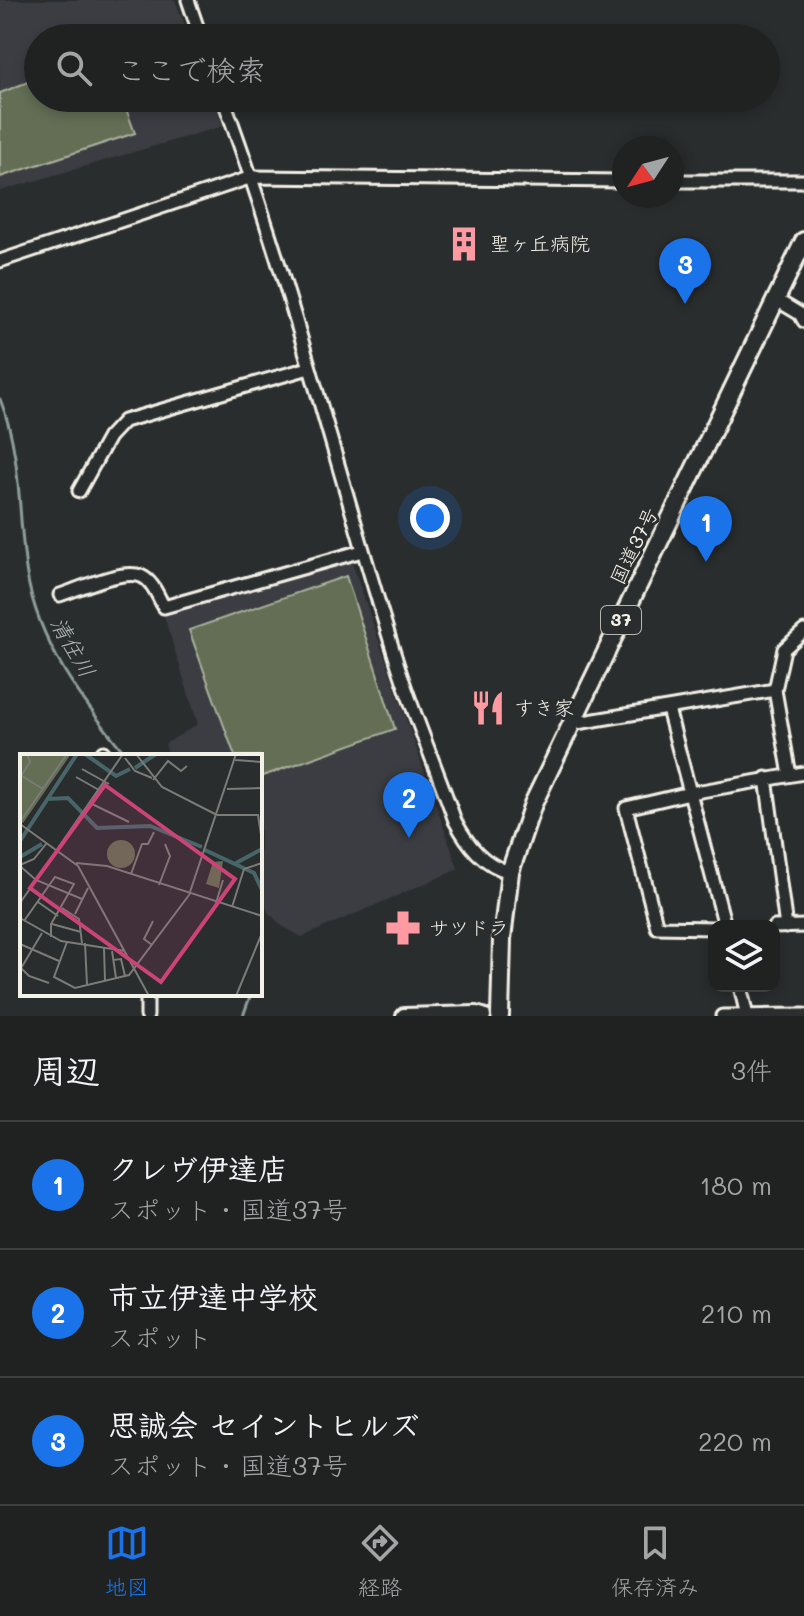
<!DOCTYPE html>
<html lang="ja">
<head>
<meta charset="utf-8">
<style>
  body { margin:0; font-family:Mali,"Klee One",sans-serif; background:#2d2f2f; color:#f1f3f6 }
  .controls { position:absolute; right:24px; bottom:24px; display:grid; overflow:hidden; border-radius:16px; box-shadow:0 4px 12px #0003 }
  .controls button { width:72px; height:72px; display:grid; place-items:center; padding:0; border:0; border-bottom:2px solid #3d3f40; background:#202222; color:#f1f3f6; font:40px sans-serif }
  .compass { position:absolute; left:612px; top:136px; width:72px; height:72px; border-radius:50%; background:#202222; box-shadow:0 4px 12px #0003; rotate:234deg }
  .you { position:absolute; left:430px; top:518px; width:28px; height:28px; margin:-20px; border:6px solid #fff; border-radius:50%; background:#1a73e8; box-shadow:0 0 0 12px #1a73e833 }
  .badge { display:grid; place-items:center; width:52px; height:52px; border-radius:50%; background:#1a73e8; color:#fff; font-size:26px; font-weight:700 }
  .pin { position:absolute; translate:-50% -66px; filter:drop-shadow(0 2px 4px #0008) }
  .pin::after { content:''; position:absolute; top:42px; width:28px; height:24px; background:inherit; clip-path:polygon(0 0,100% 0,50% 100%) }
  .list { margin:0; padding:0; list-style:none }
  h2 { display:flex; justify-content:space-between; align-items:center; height:104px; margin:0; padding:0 32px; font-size:34px }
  h2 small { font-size:26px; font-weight:400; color:#a2a4a5 }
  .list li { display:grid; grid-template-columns:52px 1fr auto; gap:24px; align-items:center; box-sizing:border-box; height:128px; padding:0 32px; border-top:2px solid #3d3f40 }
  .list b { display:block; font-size:30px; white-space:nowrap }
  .list p { margin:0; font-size:26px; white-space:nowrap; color:#a2a4a5 }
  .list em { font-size:26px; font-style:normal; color:#a2a4a5 }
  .icon { flex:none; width:44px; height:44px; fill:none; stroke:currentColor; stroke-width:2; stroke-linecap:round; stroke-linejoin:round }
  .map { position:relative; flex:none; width:804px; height:1016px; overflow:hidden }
  .search { position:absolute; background:#202222; box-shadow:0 4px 12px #0003; left:24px; right:24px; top:24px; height:88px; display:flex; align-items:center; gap:20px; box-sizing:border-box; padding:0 28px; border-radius:44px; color:#a2a4a5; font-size:30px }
  .sheet { height:488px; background:#202222 }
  nav { display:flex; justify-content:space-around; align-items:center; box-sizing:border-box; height:112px; border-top:2px solid #3d3f40; background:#202222; font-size:22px; color:#a2a4a5 }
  nav a { display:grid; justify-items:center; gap:4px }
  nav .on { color:#1a73e8 }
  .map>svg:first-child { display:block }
  .built { fill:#3b3e43 }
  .park { fill:#646e54; stroke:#acb09e; stroke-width:2 }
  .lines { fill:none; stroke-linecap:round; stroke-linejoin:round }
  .stream { stroke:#8d9e9c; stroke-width:3 }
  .minor-casing { stroke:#f4f1e8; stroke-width:17 }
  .major-casing { stroke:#f4f1e8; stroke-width:20 }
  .highway-casing { stroke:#f4f1e8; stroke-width:22 }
  .minor { stroke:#2a2d2e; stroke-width:11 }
  .major { stroke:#2a2d2e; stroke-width:14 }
  .highway { stroke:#2a2d2e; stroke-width:16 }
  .labels { text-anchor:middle; stroke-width:6; stroke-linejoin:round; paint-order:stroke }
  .shield { fill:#2a2d2e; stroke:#b7b6b0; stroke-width:2 }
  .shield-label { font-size:18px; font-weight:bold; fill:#f4f1e8 }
  .poi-label { font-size:20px; fill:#f4f1e8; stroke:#2a2d2e; text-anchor:start }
  .street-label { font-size:20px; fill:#f4f1e8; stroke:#2a2d2e }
  .water-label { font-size:22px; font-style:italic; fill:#afb9b6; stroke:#2a2d2e }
  .inset-river { fill:none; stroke:#48666a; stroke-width:4 }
  .inset-road { fill:none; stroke:#7b7b78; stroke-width:2 }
  .view { fill:#cc4377; fill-opacity:0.15; stroke:#cc4377; stroke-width:4 }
  .inset-edge { fill:none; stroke:#f4f1e8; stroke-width:4 }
</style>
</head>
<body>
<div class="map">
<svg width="804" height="1016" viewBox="0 0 804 1016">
  <rect width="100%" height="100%" fill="#2a2d2e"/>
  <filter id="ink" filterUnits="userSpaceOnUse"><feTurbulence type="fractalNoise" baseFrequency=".0125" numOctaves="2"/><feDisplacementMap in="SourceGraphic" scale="16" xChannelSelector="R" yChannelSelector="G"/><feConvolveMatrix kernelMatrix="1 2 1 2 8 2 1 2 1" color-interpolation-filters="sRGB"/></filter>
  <g filter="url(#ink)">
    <g class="built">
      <path d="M0 0H175L190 38H38V98H213L223 126 0 191Z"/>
      <path d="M351 560 458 869 302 937 282 926 268 912 260 889V756H169L165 744 198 724 164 616Z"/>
    </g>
    <g class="park">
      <path d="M38 78V98H122L135 133 0 177V93Z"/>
      <path d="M346 576 395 729 260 777V756H235L189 630Z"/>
    </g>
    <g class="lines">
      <g class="stream">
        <path d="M0 399C23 457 17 515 27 575 39 645 83 702 127 756"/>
        <path d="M243 1016 251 994"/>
      </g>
      <g class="minor-casing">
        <g id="minor">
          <path d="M188 0 201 38"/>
          <path d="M223 98C290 281 337 470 395 656 412 712 436 766 455 821 468 845 483 865 510 872"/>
          <path d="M672 181H804"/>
          <path d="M0 261 252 177 624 181"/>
          <path d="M775 299 800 314 804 321"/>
          <path d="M79 491 109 437 124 421 309 368"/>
          <path d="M60 595C79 589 121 569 141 576 153 581 158 597 164 607L362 551"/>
          <path d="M668 709 725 926"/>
          <path d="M571 724 775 690"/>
          <path d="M103 752 106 756"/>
          <path d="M790 775 775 690 784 649 804 631"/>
          <path d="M766 778 786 927"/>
          <path d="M774 927 804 926"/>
          <path d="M714 928 657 927 626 808 690 793 804 773"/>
          <path d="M740 986 747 1016"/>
          <path d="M147 994V1016"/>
          <path d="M722 1016 804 1015"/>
        </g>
      </g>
      <g class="major-casing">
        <path id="major" d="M404 1016 476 1014 483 1016"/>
      </g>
      <g class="highway-casing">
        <path id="highway" d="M500 1016 502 939 510 872 533 804 804 241"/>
      </g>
      <use href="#minor" class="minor"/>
      <use href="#major" class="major"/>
      <use href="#highway" class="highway"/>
    </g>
  </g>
  <defs>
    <g id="building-bare" transform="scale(2.76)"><path d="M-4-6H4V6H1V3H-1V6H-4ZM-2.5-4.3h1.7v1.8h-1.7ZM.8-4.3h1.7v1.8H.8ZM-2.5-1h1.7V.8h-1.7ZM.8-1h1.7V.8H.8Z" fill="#ff9aa2" stroke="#2a2d2e" stroke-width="2.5" paint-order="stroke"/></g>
    <g id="restaurant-bare" transform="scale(2.76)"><path d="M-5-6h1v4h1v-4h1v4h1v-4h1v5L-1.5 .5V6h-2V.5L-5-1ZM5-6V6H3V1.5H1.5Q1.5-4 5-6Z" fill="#ff9aa2" stroke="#2a2d2e" stroke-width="2.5" paint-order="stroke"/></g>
    <g id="pharmacy-bare" transform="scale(2.76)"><path d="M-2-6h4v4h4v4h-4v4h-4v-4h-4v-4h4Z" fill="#ff9aa2" stroke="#2a2d2e" stroke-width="2.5" paint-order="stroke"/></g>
  </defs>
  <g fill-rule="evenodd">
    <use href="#building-bare" x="464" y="244"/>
    <use href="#restaurant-bare" x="488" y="708"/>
    <use href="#pharmacy-bare" x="403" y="928"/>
  </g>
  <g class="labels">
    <rect class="shield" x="601" y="606" width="40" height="28" rx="6"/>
    <g class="shield-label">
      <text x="621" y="626">37</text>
    </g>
    <g class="poi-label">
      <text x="490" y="251">聖ヶ丘病院</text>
      <text x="514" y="715">すき家</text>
      <text x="429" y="935">サツドラ</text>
    </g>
    <g class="street-label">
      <text transform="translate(634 546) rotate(-64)" y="7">国道37号</text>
    </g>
    <g class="water-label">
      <text transform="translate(73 647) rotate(60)" y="8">清住川</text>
    </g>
  </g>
  <g transform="translate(20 754)">
    <rect width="242" height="242" fill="#2a2d2e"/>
    <path d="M0 0H51L3 69 0 67ZM87 100a14 14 0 1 1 28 0a14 14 0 1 1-28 0ZM203 107 199 134 186 130 193 108Z" fill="#646e54"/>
    <path class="inset-river" d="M65 0 96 22 110 15M115 14 136 0M27 45 48 44 77 74 130 72 182 93M0 87 57 0M185 96 234 119 242 136M0 103 22 90M216 109 242 95"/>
    <path class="inset-road" d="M116 0 142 33 197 61M105 4 115 17 132 24M215 6 242 8M62 15 89 30M0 21 23 35M1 22 10 8 7 0M56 23 79 36M133 26 148 7 161 17 167 12M207 35 242 34M70 49 109 68M197 61H238L242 87M0 68 47 0M0 70 58 112 129 242M38 94 103 0M56 109 87 112 242 162M0 111 14 105 26 90M0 112 16 126 62 145M111 120 122 90H128L134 78M139 131 150 102 145 90M18 148 38 162M0 149 37 96M196 149 203 126M212 153 224 115 242 109M42 154 59 165 62 189M55 160 68 134M0 164 41 187 105 197M4 167 35 123 54 130 31 170V183M32 170 61 178M47 188 34 223 55 234 109 221 169 141 216 0M65 189 67 231M0 190 39 207M132 191 124 185 133 167M84 194 85 227M92 197 96 224M93 206 101 205 105 222M1 214 9 222 29 229M0 216 22 179M216 242 242 179"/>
    <path class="view" d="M85 31 215 125 141 228 10 134Z"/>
    <rect width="242" height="242" class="inset-edge"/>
  </g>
</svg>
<div class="controls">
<button><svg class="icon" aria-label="layers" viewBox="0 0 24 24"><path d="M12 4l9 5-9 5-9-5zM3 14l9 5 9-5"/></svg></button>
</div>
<svg class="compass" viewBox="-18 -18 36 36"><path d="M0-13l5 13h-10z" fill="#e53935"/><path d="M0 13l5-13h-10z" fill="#a2a4a5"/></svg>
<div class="you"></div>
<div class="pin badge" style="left:706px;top:562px">1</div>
<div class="pin badge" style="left:409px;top:838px">2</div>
<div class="pin badge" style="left:685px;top:304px">3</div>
<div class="search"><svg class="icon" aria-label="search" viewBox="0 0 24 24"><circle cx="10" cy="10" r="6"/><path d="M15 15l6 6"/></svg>ここで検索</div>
</div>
<section class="sheet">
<h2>周辺<small>3件</small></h2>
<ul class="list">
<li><span class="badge">1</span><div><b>クレヴ伊達店</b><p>スポット · 国道37号</p></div><em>180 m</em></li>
<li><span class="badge">2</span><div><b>市立伊達中学校</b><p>スポット</p></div><em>210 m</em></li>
<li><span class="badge">3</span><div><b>思誠会 セイントヒルズ</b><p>スポット · 国道37号</p></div><em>220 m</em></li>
</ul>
</section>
<nav>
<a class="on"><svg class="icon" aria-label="map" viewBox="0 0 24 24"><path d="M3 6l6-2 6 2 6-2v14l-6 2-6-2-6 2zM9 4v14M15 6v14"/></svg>地図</a>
<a><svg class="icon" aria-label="directions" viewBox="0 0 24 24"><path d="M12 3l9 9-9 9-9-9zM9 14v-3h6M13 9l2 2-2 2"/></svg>経路</a>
<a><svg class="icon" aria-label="saved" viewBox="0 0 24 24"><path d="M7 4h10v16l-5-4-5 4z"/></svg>保存済み</a>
</nav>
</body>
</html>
